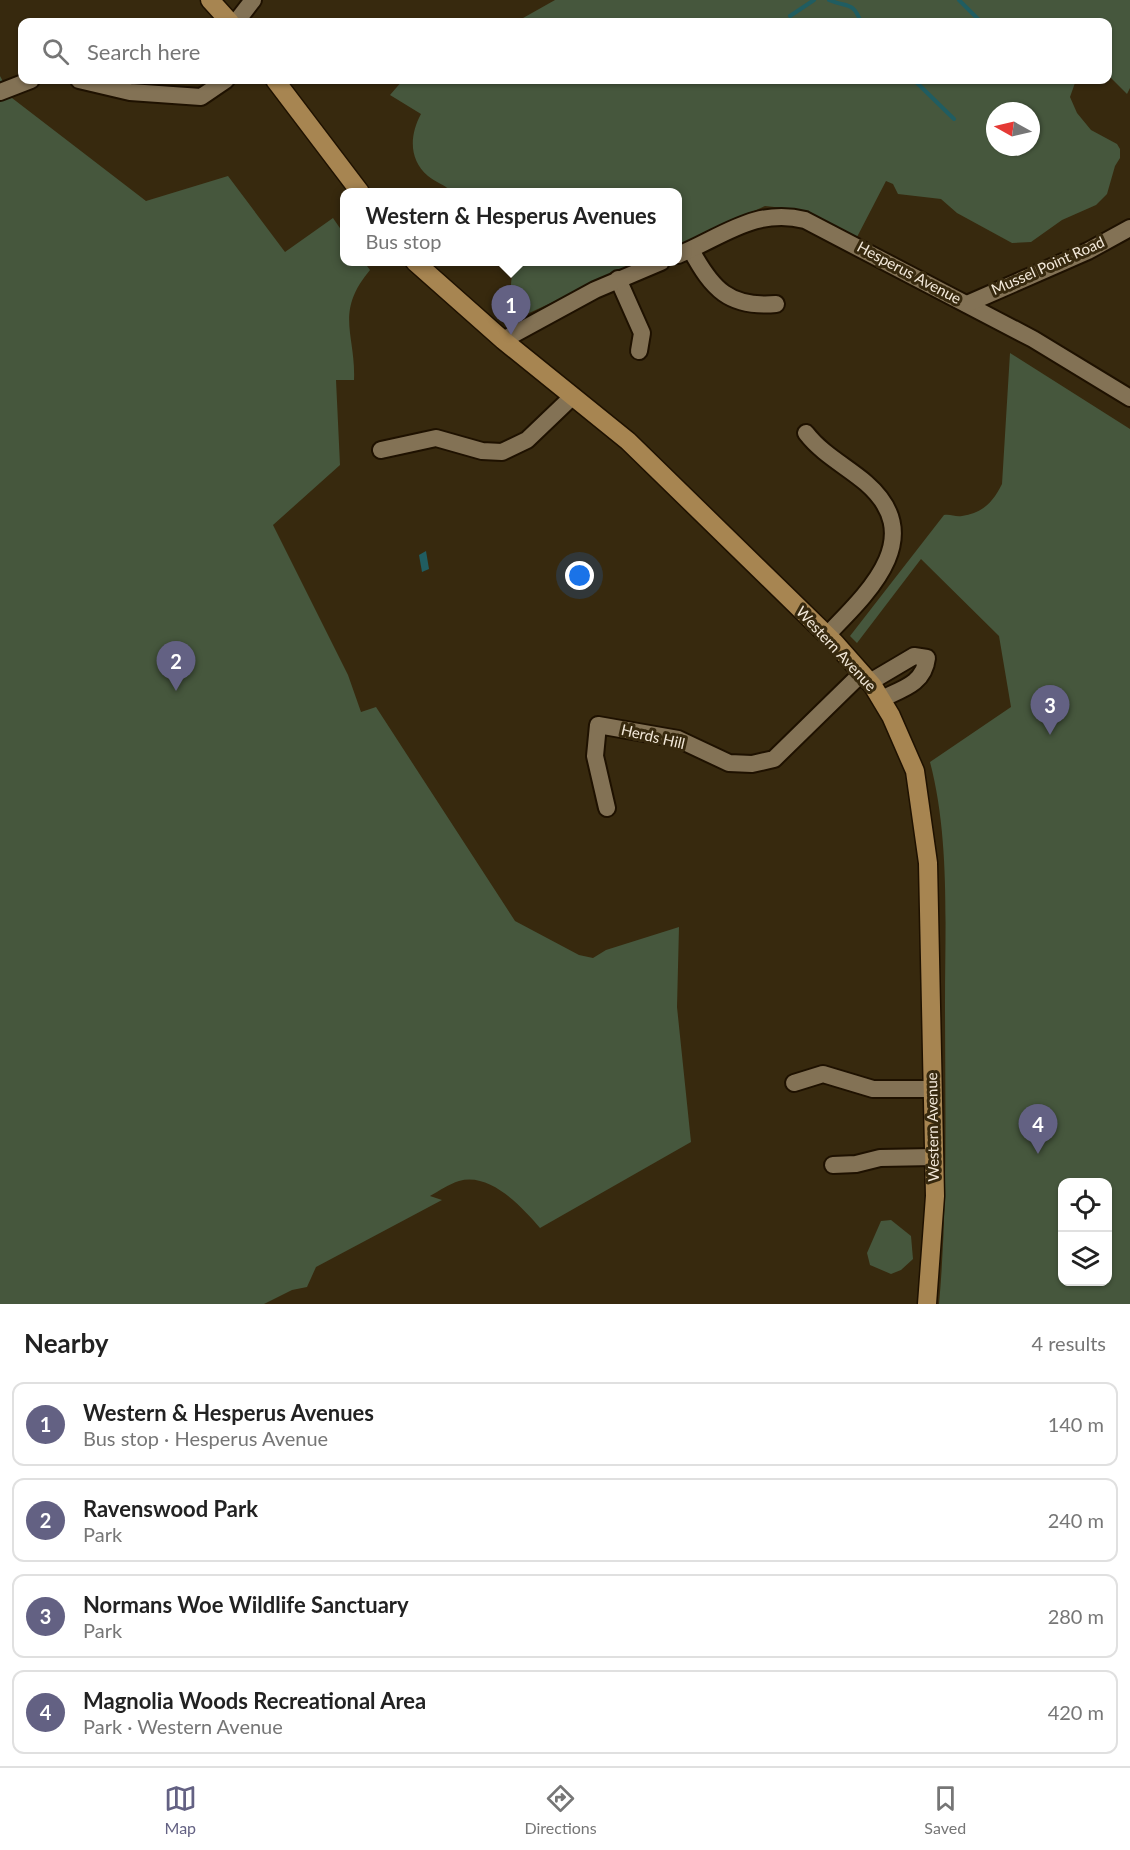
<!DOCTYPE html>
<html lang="en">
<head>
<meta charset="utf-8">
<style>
  body { margin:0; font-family:Lato,sans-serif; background:#f6f6f6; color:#222 }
  .controls { position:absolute; right:18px; bottom:18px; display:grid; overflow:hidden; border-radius:12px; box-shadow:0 2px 4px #0004 }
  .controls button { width:54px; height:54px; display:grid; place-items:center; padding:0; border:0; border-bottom:2px solid #e0e0e0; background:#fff; color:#222; font:30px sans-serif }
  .compass { position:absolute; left:986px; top:102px; width:54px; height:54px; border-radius:50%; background:#fff; box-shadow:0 2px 4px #0004; rotate:278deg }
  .you { position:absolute; left:580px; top:576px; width:21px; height:21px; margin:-15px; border:4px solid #fff; border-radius:50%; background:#1a73e8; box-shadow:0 0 0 9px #1a73e833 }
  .badge { display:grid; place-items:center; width:39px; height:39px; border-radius:50%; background:#636183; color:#fff; font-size:20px; font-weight:700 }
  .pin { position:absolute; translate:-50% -50px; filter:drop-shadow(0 2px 3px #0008) }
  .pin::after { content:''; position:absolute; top:32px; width:21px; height:18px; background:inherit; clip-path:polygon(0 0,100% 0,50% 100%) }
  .popup { position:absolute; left:340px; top:188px; width:342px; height:78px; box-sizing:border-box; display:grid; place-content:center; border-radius:12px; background:#fff; filter:drop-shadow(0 2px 4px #0005); font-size:20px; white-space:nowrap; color:#767676 }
  .popup b { font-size:22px; color:#222 }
  .popup::after { content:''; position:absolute; left:50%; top:100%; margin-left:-12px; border:12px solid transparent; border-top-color:#fff }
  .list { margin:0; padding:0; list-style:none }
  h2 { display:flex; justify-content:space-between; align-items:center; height:78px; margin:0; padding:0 24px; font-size:26px }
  h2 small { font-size:20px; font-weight:400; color:#767676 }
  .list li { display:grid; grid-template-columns:39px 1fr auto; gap:18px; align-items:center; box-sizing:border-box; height:84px; margin:0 12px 12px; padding:0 12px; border:2px solid #e0e0e0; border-radius:12px }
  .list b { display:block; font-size:22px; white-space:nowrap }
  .list p { margin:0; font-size:20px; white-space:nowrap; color:#767676 }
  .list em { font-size:20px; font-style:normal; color:#767676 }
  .icon { flex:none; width:33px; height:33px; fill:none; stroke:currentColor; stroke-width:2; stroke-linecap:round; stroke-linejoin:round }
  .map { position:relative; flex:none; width:1130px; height:1304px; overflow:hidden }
  .search { position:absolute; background:#fff; box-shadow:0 2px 4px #0004; left:18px; right:18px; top:18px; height:66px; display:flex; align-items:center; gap:15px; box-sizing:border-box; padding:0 21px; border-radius:12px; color:#767676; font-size:22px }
  .sheet { height:462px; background:#fff }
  nav { display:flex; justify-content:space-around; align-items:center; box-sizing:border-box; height:84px; border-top:2px solid #e0e0e0; background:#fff; font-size:16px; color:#767676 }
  nav a { display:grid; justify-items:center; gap:3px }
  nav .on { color:#636183 }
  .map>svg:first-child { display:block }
  .green { fill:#46573d; fill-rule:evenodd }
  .water { fill:#205d61 }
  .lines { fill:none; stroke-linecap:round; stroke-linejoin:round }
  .stream { stroke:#205d61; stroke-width:4 }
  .minor-casing { stroke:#1e1100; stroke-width:20 }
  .major-casing { stroke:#1e1100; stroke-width:21 }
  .minor { stroke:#837255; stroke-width:16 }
  .major { stroke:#a78551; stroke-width:18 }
  .labels { text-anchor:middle; stroke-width:6; stroke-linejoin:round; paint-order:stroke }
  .street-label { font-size:15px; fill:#f3e9da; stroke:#37290e }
</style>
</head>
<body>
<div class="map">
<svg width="1130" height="1304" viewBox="0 0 1130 1304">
  <rect width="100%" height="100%" fill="#37290e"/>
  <g class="green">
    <path d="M555 0H1130V88L1127 94 1108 75V22H516Z"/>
    <path d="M0 76 12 98 146 201 228 176 285 252 333 218 344 234V262H364L370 270C334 313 356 334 354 380H336L340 465 273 525 348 675 361 712 376 707 515 921 579 955 593 958 606 950 679 927 677 1007 691 1142 540 1228C522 1207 490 1172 459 1181 449 1184 439 1191 430 1196L442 1200 316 1267 307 1287 292 1290 264 1304H0Z"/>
    <path d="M403 80H1076L1070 97 1077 113 1091 130 1117 144 1120 149V158L1115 166 1107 194 1096 205 1062 220 1031 242 1012 243 957 213 941 199 898 194 893 184 886 181 857 237 802 210 765 206 678 245V192H451C445 184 436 183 428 176 408 159 410 134 421 114L390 95ZM995 111H1031V147H995Z"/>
    <path d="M513 262H641L529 313 508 318Z"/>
    <path d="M1010 353 1130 429V1304H939C948 1204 945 1103 945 1003 945 925 950 838 930 762L1011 707 999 636 921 559 857 643 850 636 944 515C951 514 955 517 962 516 983 513 993 502 1002 484ZM1062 1182H1108V1282H1062Z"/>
    <path d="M891 1220 911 1236 913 1259 901 1270 891 1274 870 1265 867 1253 881 1221Z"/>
  </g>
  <path class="water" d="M426 551 429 569 422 572 419 555Z"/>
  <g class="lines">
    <g class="stream">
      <path d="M829 0C847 8 852 0 861 22"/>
      <path d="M959 0 981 22"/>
      <path d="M790 16 814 0"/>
      <path d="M914 80 954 119"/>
    </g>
    <g class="minor-casing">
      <g id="minor">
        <path d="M236 22 253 0"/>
        <path d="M79 80 130 92 201 97 226 80"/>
        <path d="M0 92 31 80"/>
        <path d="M691 250C712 289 729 308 776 304"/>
        <path d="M678 255C722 237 756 207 805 220L1033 339 1130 398"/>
        <path d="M618 279 642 333 639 351"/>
        <path d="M967 304 1088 251 1130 228"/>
        <path d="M503 340 595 290 661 262"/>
        <path d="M806 433C822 454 846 466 866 483 928 537 869 592 827 635"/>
        <path d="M381 450 436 438 482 451 502 452 527 440 573 396"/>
        <path d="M870 682 914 656 927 658C924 684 902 689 881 699"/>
        <path d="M607 808 595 756 598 725 678 739 729 763 752 764 774 759 862 673"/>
        <path d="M794 1083 823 1074 873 1089H932"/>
        <path d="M833 1165 856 1164 880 1158 934 1157"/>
      </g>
    </g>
    <g class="major-casing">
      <g id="major">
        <path d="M210 0 230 22"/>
        <path d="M275 80 360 192"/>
        <path d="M415 262 503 340 628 441 835 643 873 686 891 716 915 771 928 863 935 1196 927 1304"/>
      </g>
    </g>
    <use href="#minor" class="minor"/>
    <use href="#major" class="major"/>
  </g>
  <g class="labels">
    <g class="street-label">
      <text transform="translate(1048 266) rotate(-24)" y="5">Mussel Point Road</text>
      <text transform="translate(909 273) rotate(28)" y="5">Hesperus Avenue</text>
      <text transform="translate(836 649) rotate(47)" y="5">Western Avenue</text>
      <text transform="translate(653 737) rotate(13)" y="5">Herds Hill</text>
      <text transform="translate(933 1127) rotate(-91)" y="5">Western Avenue</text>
    </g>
  </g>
</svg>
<div class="controls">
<button><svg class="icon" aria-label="locate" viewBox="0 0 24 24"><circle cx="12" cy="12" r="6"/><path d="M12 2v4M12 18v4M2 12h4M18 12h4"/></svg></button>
<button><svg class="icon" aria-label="layers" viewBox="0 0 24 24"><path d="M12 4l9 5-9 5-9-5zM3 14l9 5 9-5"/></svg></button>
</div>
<svg class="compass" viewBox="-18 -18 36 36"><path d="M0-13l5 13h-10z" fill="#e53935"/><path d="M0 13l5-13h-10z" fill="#767676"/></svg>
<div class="you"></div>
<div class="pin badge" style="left:511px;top:335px">1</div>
<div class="popup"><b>Western &amp; Hesperus Avenues</b>Bus stop</div>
<div class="pin badge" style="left:176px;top:691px">2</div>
<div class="pin badge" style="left:1050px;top:735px">3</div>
<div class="pin badge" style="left:1038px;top:1154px">4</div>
<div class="search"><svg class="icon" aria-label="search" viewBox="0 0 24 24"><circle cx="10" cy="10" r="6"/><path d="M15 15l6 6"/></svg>Search here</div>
</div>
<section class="sheet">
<h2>Nearby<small>4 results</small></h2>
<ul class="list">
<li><span class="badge">1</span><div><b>Western &amp; Hesperus Avenues</b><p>Bus stop · Hesperus Avenue</p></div><em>140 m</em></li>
<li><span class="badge">2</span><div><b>Ravenswood Park</b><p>Park</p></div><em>240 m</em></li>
<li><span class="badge">3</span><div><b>Normans Woe Wildlife Sanctuary</b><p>Park</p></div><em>280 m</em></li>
<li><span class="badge">4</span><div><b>Magnolia Woods Recreational Area</b><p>Park · Western Avenue</p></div><em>420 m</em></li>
</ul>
</section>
<nav>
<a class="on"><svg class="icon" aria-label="map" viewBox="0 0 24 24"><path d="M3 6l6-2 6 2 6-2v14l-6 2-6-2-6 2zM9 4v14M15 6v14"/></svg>Map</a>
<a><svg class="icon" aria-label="directions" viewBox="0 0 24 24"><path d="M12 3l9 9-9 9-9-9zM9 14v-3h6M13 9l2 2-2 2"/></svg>Directions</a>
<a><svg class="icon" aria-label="saved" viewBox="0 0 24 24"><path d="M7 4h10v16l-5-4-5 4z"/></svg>Saved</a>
</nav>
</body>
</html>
